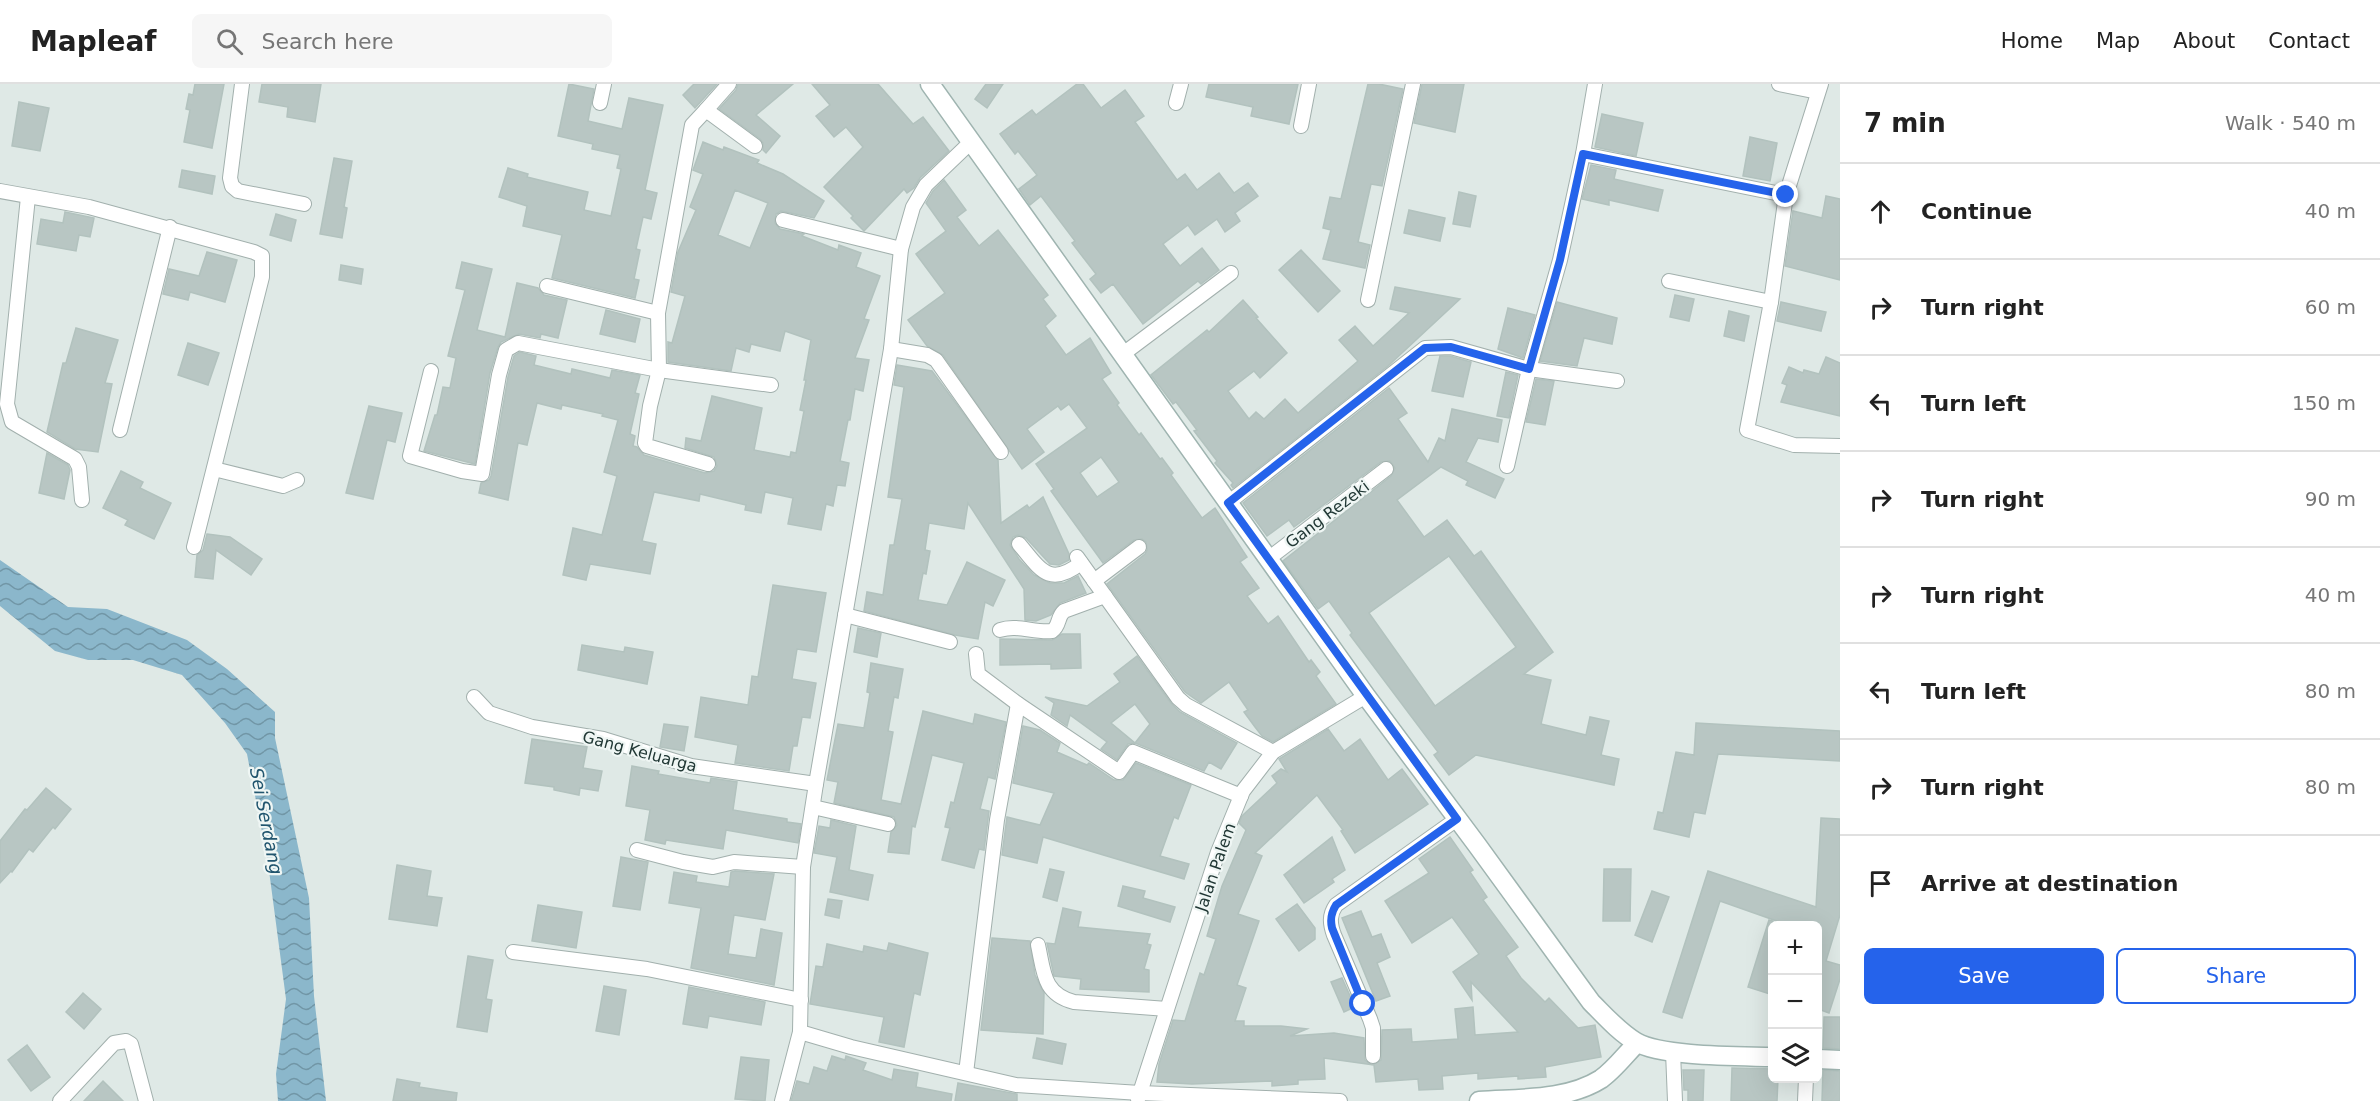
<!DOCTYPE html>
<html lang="en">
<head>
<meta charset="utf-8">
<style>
  body { margin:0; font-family:"DejaVu Sans",sans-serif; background:#f6f6f6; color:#222 }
  .controls { position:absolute; right:18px; bottom:18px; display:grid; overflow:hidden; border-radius:9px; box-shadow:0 6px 24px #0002 }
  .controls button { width:54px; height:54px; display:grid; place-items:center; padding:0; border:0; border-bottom:2px solid #e0e0e0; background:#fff; color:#222; font:30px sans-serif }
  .stop { position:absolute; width:18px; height:18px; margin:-14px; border:4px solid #2563eb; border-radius:50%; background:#fff }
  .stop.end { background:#2563eb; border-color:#fff; box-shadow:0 2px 6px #0008 }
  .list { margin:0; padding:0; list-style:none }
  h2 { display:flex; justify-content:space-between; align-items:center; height:78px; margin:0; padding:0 24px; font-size:26px }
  h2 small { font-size:20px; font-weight:400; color:#767676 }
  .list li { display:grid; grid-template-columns:39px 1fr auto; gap:18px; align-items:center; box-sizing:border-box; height:96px; padding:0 24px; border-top:2px solid #e0e0e0 }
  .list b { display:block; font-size:22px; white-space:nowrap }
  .list em { font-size:20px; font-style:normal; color:#767676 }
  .actions { display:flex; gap:12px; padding:18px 24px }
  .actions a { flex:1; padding:14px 0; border:2px solid #2563eb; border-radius:9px; text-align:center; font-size:21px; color:#2563eb }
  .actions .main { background:#2563eb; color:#fff }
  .icon { flex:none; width:33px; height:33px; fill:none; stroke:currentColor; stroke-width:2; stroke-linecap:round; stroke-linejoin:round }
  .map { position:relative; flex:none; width:1840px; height:1017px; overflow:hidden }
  header { display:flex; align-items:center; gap:36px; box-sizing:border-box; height:84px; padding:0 30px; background:#fff; border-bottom:2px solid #e0e0e0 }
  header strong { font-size:28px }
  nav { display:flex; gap:33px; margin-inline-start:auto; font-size:21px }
  .search { width:420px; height:54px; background:#f6f6f6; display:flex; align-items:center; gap:15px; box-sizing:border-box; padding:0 21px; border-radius:9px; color:#767676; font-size:22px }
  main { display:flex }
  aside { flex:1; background:#fff }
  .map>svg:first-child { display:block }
  .water { fill:url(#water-waves) }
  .building { fill:#b8c6c3; stroke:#b2c2be; stroke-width:1.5; fill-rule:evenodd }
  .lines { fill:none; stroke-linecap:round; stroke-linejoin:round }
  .street-casing { stroke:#a2b0ad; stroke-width:16 }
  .secondary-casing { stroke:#9fb4b0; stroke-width:21 }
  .street { stroke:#fff; stroke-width:14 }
  .secondary { stroke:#fff; stroke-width:18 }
  .route { stroke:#2563eb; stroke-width:8 }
  .labels { text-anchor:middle; stroke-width:4.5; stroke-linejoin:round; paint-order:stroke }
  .street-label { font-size:16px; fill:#213835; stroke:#eff6f4 }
  .water-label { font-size:18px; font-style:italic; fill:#21556e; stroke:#eff6f4 }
</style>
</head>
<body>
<header>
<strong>Mapleaf</strong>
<div class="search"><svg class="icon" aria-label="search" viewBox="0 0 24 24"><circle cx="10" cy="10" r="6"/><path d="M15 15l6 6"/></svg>Search here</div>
<nav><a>Home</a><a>Map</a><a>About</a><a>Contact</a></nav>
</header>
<main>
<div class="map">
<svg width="1840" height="1017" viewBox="0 0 1840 1017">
  <defs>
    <pattern id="water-waves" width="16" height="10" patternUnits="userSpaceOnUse" patternTransform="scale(1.5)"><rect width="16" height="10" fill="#8bb7cb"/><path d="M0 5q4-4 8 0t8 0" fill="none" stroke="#7196a6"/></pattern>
  </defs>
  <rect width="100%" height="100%" fill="#dfe9e6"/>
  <path class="water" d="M0 476 68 523 107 525 187 556 227 585 275 628V654L309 814 314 912 326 1017H278L276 990 286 915 268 779 247 670 225 639 182 591 133 576H88L55 567 0 522Z"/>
  <g class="building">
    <path d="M195 0H224L212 64 184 58 190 26 186 25 189 10 193 11Z"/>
    <path d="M262 0H321L315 38 287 33 288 23 259 18Z"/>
    <path d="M569 0 594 5 588 37 622 45 629 14 663 21 645 106 657 109 651 135 643 133 636 165 640 166 634 195 639 196 635 214 552 194 562 151 523 142 527 122 499 113 508 84 528 90 527 93 588 108 584 126 611 132 621 85 617 84 620 71 592 65 593 60 558 52Z"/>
    <path d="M694 0H717L695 24 683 11Z"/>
    <path d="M738 0H793L756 31 780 52 766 69 763 66V59L760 55 719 25 736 6Z"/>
    <path d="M812 0H878L913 40 923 33 949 67 920 94 914 104 907 109 904 105 864 147 851 134 853 132 824 103 863 63 846 43 834 53 816 32 830 21Z"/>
    <path d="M986 0H1003L987 24 975 15Z"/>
    <path d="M1077 0H1083L1101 24 1125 6 1144 32 1135 38 1177 96 1185 90 1197 106 1219 89 1234 109 1248 99 1258 112 1235 129 1240 137 1225 148 1217 135 1195 151 1188 141 1163 160 1180 182 1202 164 1219 186 1201 200 1198 197 1143 240 1113 200 1101 209 1090 195 1096 190 1072 159 1075 157 1041 112 1030 121 1019 105 1037 91 1018 67 1015 70 1000 50 1032 26 1036 31Z"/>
    <path d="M1209 0H1298L1289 40 1251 32 1253 23 1206 13Z"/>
    <path d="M1368 0H1379L1403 5 1382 102 1371 100 1358 158 1370 161 1365 184 1323 175 1331 146 1323 144 1330 113 1341 115Z"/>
    <path d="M1422 0H1464L1455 48 1414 39Z"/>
    <path d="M19 18 49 24 40 67 12 62Z"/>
    <path d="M1602 30 1643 39 1636 72 1595 63Z"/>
    <path d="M1750 53 1777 59 1770 97 1743 92Z"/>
    <path d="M703 58 723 66 724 63 759 76 757 79 783 90 824 117 814 134 781 127 776 130 775 139 780 145 804 150 802 152 838 166 839 161 861 169 856 183 880 192 864 235 869 236 855 274 869 276 863 307 855 305 850 336H848L840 377 849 379 845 402 837 401 833 422 826 420 821 446 788 440 793 414 765 408 761 429 745 426 746 421 700 410 699 417 654 408 642 457 656 460 650 490 590 480 586 496 563 491 573 444 602 451 617 392 604 388 618 336 602 332 603 330 562 321 561 325 537 319 527 361 518 359 508 416 479 409 481 399 489 396 491 392 508 293 514 272 520 268 536 272 534 281 571 290 572 285 610 294 612 286 640 291 635 309 639 310 630 350 635 352 633 362 637 363 644 371 705 389 714 387 717 382 714 373 685 364 686 354 701 357 712 312 762 324 754 366 790 373 791 368 796 369 804 327 800 326 806 296H804L811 256 785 247 780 267 751 260 749 268 736 264 731 287 668 278V258L672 259 685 212 671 208 678 168 696 126 690 123 703 90 693 86ZM735 106 768 119 750 164 718 151Z"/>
    <path d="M334 74 352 77 344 123 347 124 342 154 320 150Z"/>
    <path d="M1591 81 1616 86 1614 95 1663 106 1658 127 1609 116V121L1582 115Z"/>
    <path d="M182 86 215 92 212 110 179 103Z"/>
    <path d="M944 96 966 126 957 133 979 162 998 146 1048 211 1043 215 1056 232 1045 242 1066 271 1090 254 1111 289 1102 295 1119 319 1117 321 1139 351 1141 349 1160 375 1162 374 1173 389 1171 391 1202 434 1215 424 1247 473 1240 478 1259 504 1247 512 1268 540 1278 532 1309 578 1311 576 1320 588 1316 592 1336 620 1273 658 1262 652 1255 643 1244 628 1248 626 1229 598 1201 619 1185 608 1107 500 1145 470 1147 466 1146 458 1142 455 1134 456 1103 479 1051 407 1054 405 1036 380 1087 344 1069 320 1061 326 1058 322 1027 345 1044 368 1022 385 943 271 927 262 908 236 945 209 916 170 946 147 926 119 933 107ZM1101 373 1119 398 1097 413 1080 389Z"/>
    <path d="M1459 108 1476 112 1470 143 1453 140Z"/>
    <path d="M1826 112 1840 115V196L1785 182 1793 127 1822 134Z"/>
    <path d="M1409 126 1445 134 1440 157 1404 149Z"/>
    <path d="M65 128 94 134 90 153 79 151 76 167 37 160 41 135 63 139Z"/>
    <path d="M276 130 296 136 291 157 270 151Z"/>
    <path d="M1301 166 1340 207 1318 228 1279 186Z"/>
    <path d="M207 168 237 176 225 218 190 208 188 216 163 210 169 185 199 192Z"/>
    <path d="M462 178 492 185 477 246 505 253 517 199 538 204 544 211 567 216 558 254 541 250 540 254 519 250 501 258 498 263 490 289 475 380 424 367 435 331H437L443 303 450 304 456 274 448 272 465 206 456 204Z"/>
    <path d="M341 181 363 185 361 200 339 196Z"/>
    <path d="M1395 203 1460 215 1388 282 1233 404 1231 401 1233 399 1215 379 1217 377 1194 347 1197 346 1176 318 1173 320 1151 291 1207 246 1209 248 1243 216 1258 233 1256 234 1287 269 1260 294 1254 287 1228 307 1249 335 1256 328 1264 335 1285 315 1298 329 1358 277 1339 256 1355 242 1373 262 1409 229 1390 225Z"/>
    <path d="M1675 211 1694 215 1689 237 1670 233Z"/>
    <path d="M1557 218 1617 234 1612 260 1584 254 1577 282 1540 277Z"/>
    <path d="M1781 218 1826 228 1821 247 1777 237Z"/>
    <path d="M1508 224 1535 231 1523 274 1498 265Z"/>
    <path d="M606 226 640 235 635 258 600 250Z"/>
    <path d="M1729 227 1749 232 1744 257 1724 252Z"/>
    <path d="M76 244 118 256 105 299 112 300 98 368 75 365 47 348 63 279H66Z"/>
    <path d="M188 259 219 269 208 301 178 291Z"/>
    <path d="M1440 272H1450L1471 278 1463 313 1432 307Z"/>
    <path d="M1826 273 1840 279V332L1781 318 1787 301 1782 299 1789 283 1803 289 1804 286 1819 290Z"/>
    <path d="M897 281 932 287 998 376 1001 439 1027 421 1029 424 1043 413 1069 470V476L1059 481 1050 480 1026 454 1018 451 1013 453 1010 461 1019 475 1034 491 1050 499H1064L1078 492 1086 509 1060 519 1051 531 1036 537 1025 536 1024 505 968 419 964 445 929 439 925 466 930 467 926 490 923 489 918 516 947 521 967 478 1005 496 993 522 985 518 978 555 955 551 864 527 867 508 883 511 890 461H894L902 415 888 413 904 303 894 301Z"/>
    <path d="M1506 288 1518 291 1509 334 1497 332Z"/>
    <path d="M1536 295 1554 297 1545 341 1526 338Z"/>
    <path d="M1389 304 1407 329 1398 335 1428 378 1439 354 1445 357 1452 325 1502 336 1498 358 1478 354 1466 378 1504 395 1495 414 1466 401 1468 397 1441 383 1397 416 1424 453 1447 436 1474 472 1481 467 1553 568 1524 590 1551 596 1541 640 1586 651 1590 633 1609 637 1601 671 1619 675 1614 701 1476 671 1449 691 1434 671 1438 668 1350 551 1352 549 1329 517 1318 525 1283 477 1391 392 1395 384 1390 377 1381 378 1294 443 1289 436 1267 452 1243 419ZM1449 472 1516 563 1435 622 1369 529Z"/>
    <path d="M369 322 402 329 395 358 387 356 373 415 346 409Z"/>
    <path d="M47 369 68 381 70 386 64 415 39 409Z"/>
    <path d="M121 387 143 398 140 404 171 419 154 455 125 441 128 436 103 424Z"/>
    <path d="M207 450 230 453 262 475 251 491 216 466 213 495 195 493 197 471 203 466Z"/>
    <path d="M773 501 826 509 816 568 797 565 792 595 816 599 810 634 802 633 797 662H793L789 687 735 679 738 661 695 653 701 613 748 621 752 592 758 593Z"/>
    <path d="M858 544 881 549 877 573 854 568Z"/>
    <path d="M1062 550H1080L1081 584 1051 585V580L1000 581V555L1052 556Z"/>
    <path d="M582 561 624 568 625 563 653 568 647 600 578 586Z"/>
    <path d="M1137 572 1171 619 1180 628 1237 659 1221 685 1209 678 1204 687 1135 659 1150 640 1135 620 1111 639 1135 659 1128 660 1117 676 1101 665 1107 658 1070 631 1067 642 1051 631 1054 619 1045 613 1087 622 1120 598 1114 590Z"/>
    <path d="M871 579 903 585 898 614 894 613 888 647 893 648 881 716 901 720 923 627 973 640 975 630 1006 638 995 695 988 693 980 725 989 727 984 766 979 765 974 784 942 776 950 744 945 743 951 718 954 719 964 679 932 671 915 743 912 742 909 770 888 768 891 748 897 741 894 733 834 719 838 698 827 696 838 640 864 644 870 609 867 608Z"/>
    <path d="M1696 639 1840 647V677L1718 670 1705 730 1694 728 1689 753 1654 745 1658 728 1663 729 1676 668 1694 671Z"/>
    <path d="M664 640 688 643 684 667 660 663Z"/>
    <path d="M1023 642 1040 646 1060 659 1057 668 1087 681 1089 679 1114 696H1123L1136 679 1191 701 1178 735 1174 733 1160 772 1189 780 1184 795 1043 753 1037 779 1002 771 1007 733 1040 741 1054 709 1013 699Z"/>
    <path d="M1328 645 1344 667 1360 655 1388 696 1402 685 1428 720 1355 769 1341 747 1343 746 1317 711 1255 769 1262 772 1238 830 1259 837 1237 901 1246 904 1235 937H1244V942H1281L1307 945 1290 952 1334 949 1364 954 1365 976 1372 981 1381 976 1382 946 1411 945 1412 958 1458 955 1455 925 1473 923 1475 951 1518 948 1471 898 1472 916 1453 888 1479 870 1452 833 1412 859 1385 817 1429 789 1419 775 1450 753 1473 786 1470 788 1487 813 1483 816 1518 863 1506 872 1521 894 1545 918 1549 914 1578 944 1595 941 1601 973 1545 983 1546 993 1518 995V992L1478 995V989L1442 992 1443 1005 1419 1006 1418 995 1376 998 1374 981 1324 974 1325 995 1298 996V1000L1272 1002V997L1192 1000 1157 998 1159 980 1173 936 1185 937 1200 889 1204 891 1216 855 1207 852 1222 802 1246 746 1239 739 1242 732 1277 699 1272 692 1281 685 1287 688 1279 675Z"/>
    <path d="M532 655 587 663 583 684 602 687 598 707 580 704 579 711 554 706V703L525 699Z"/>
    <path d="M632 682 659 687 658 690 710 699 711 694 737 698 733 726 787 735V738L801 740 798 759 726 746 723 765 666 756 665 760 645 756 650 726 626 722Z"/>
    <path d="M46 704 71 725 55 745 53 743 33 768 29 765 12 788 11 787 0 799V757L25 725 27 726Z"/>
    <path d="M1821 734 1840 735V831L1826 877 1840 881V895L1829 929 1818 925V842H1791L1720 817 1682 934 1663 928 1708 787 1816 823Z"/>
    <path d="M831 736 856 742 849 786 873 791 868 816 830 808 837 773 814 769 819 742 830 744Z"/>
    <path d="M1332 753 1345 786 1332 795 1334 798 1304 819 1284 791Z"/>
    <path d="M621 773 648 778 640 826 613 822Z"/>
    <path d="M397 781 431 787 427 812 442 814 437 842 389 835Z"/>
    <path d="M1050 785 1064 788 1057 817 1043 813Z"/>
    <path d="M1604 785H1631L1630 837H1603Z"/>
    <path d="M735 787 774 790 765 836 734 831 728 870 756 874 761 845 782 849 774 901 691 884 701 824 669 819 674 788 697 792 696 798 729 803 731 788Z"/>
    <path d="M1123 802 1145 807 1143 814 1175 823 1170 838 1118 822Z"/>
    <path d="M1652 807 1669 813 1652 858 1635 851Z"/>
    <path d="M828 815 842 817 839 834 825 831Z"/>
    <path d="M1297 820 1315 844V855L1299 867 1276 835Z"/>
    <path d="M538 821 582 828 576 864 532 857Z"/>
    <path d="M1063 824 1081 828 1078 843 1150 850 1147 860 1151 861 1144 885 1149 886V908L1080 905 1081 895 1054 892 1047 859 1055 860Z"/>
    <path d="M1361 827 1372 853 1381 850 1390 873 1377 879 1390 912 1376 917 1342 834Z"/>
    <path d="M1769 836 1773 837V911L1748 903Z"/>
    <path d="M992 854 1030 857 1035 891 1044 909 1043 950 981 946Z"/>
    <path d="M889 859 928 869 920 911 914 909 904 963 879 958 884 933 810 920 816 882 823 883 827 860 863 868 864 862 887 867Z"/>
    <path d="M468 872 493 876 486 915 492 916 487 948 457 943Z"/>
    <path d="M1342 894 1355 923 1344 928 1331 898Z"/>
    <path d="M604 902 626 906 619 951 596 947Z"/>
    <path d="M689 903 765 918 761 941 709 932 707 944 683 940Z"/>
    <path d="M83 909 101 925 84 945 66 928Z"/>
    <path d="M1824 933H1840V965L1823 964Z"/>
    <path d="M1037 954 1066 960 1062 980 1033 974Z"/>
    <path d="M27 961 50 993 31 1007 8 976Z"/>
    <path d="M832 972 845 976 846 972 866 979 863 986 892 996 894 985 918 989 916 1003 952 1010 951 1017H791L797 997 809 1000 814 983 827 987Z"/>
    <path d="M741 973 769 976 765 1017 735 1015Z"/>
    <path d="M1732 984 1773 985V994H1778L1777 1017H1731Z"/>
    <path d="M1683 986H1704L1703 1017H1688V1006H1684Z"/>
    <path d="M1823 986 1840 987V1017H1822Z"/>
    <path d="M397 995 420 999 419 1003 457 1009 456 1017H393Z"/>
    <path d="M103 997 123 1017H84Z"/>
    <path d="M958 999 1017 1010V1017H955Z"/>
  </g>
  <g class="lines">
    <g class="street-casing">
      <g id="street">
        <path d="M242 0 230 94 232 102 238 107 304 120"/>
        <path d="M1779 0 1818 8"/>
        <path d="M1821 0 1786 111 1771 218 1747 346 1794 361 1840 362"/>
        <path d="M600 19 604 0"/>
        <path d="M1176 19 1181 0"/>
        <path d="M706 26 729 0"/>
        <path d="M1301 42 1309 0"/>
        <path d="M972 57 926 101 913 123 901 165 891 265 816 700 803 783 800 948 851 963 1016 1001 1140 1009 1340 1017"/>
        <path d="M1583 70 1786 111"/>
        <path d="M0 107 89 123 254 168 262 172V193L194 463"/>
        <path d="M28 113 7 320 12 338 75 375 79 383 82 416"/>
        <path d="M783 136 901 165"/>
        <path d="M1669 197 1771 218"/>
        <path d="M547 202 658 229"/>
        <path d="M1368 216 1413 0"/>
        <path d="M891 265 927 271 936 276 1001 368"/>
        <path d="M1123 270 1231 189"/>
        <path d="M431 287 410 372 462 387 482 390 499 291 506 266 518 259 659 286 771 301"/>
        <path d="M120 346 170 143"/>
        <path d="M708 380 647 362 645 359 650 322 659 286 658 229 692 41 706 26 755 62"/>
        <path d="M1507 382 1529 285 1560 176 1583 70 1595 0"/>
        <path d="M214 385 283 402 297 396"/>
        <path d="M1228 419 1425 264 1451 263 1529 285 1617 297"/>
        <path d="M1019 460C1040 485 1049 504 1081 479"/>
        <path d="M1077 473 1178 614 1186 621 1273 668"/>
        <path d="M1268 475 1386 385"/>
        <path d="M1094 497 1139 463"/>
        <path d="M845 531 950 558"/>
        <path d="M1000 546C1017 540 1034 549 1052 547 1060 542 1057 533 1064 527L1105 512"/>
        <path d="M976 570 978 590 1018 620"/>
        <path d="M474 613 489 629 532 643 603 655 691 682 816 700"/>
        <path d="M813 723 888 740"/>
        <path d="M637 766 683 778 713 783 734 778 803 783"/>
        <path d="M1038 861C1044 888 1043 910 1074 918L1167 925"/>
        <path d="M513 868 647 885 801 916"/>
        <path d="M1673 968 1675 1017"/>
        <path d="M1373 972V944L1370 935 1334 851C1330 840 1329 831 1336 821L1457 735"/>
        <path d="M966 989 997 736 1018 620 1119 688 1133 668 1241 712"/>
        <path d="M1138 1015 1218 768 1243 707 1273 668 1366 612"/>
        <path d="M60 1017 114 959 126 957 131 960 146 1017"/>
        <path d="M782 1017 800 948"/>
        <path d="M1805 1017 1806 994"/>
      </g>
    </g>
    <g class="secondary-casing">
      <g id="secondary">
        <path d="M930 0 1366 612 1477 761 1591 918C1605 932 1619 948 1636 958 1662 973 1740 972 1772 973"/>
        <path d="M1818 975 1840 976"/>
        <path d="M1479 1017C1519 1014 1566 1017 1601 995 1614 986 1626 970 1637 959"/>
      </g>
    </g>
    <use href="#street" class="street"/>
    <use href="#secondary" class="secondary"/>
  </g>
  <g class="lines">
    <path class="route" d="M1363 920 1332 844C1330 835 1331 829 1336 821L1457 735 1228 419 1425 264 1451 263 1529 285 1560 176 1583 70 1786 111"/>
  </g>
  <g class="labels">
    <g class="street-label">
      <text transform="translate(1327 430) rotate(-37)" y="6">Gang Rezeki</text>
      <text transform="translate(640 667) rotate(15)" y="6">Gang Keluarga</text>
      <text transform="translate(1215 783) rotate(-71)" y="6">Jalan Palem</text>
    </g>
    <g class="water-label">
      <text transform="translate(266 737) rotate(79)" y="6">Sei Serdang</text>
    </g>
  </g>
</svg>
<div class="controls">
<button>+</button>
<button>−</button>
<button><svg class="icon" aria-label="layers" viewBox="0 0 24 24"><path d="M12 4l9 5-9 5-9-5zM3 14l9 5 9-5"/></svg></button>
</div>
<div class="stop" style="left:1363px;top:920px"></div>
<div class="stop end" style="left:1786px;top:111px"></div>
</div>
<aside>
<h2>7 min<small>Walk · 540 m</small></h2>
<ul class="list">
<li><svg class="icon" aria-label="ahead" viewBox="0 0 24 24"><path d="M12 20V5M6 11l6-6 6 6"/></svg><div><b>Continue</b></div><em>40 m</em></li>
<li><svg class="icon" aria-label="right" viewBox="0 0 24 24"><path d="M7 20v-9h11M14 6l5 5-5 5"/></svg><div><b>Turn right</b></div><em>60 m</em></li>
<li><svg class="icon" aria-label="left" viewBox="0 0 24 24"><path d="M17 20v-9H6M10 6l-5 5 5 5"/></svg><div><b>Turn left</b></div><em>150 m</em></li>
<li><svg class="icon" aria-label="right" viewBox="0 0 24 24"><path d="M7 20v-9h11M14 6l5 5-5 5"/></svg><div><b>Turn right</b></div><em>90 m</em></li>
<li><svg class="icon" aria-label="right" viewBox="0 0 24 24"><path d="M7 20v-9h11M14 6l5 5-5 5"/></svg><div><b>Turn right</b></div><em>40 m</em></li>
<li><svg class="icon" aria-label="left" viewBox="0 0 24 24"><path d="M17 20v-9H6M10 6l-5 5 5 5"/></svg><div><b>Turn left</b></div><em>80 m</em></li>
<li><svg class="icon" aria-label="right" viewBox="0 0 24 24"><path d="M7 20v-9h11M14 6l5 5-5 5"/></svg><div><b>Turn right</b></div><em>80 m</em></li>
<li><svg class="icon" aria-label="arrive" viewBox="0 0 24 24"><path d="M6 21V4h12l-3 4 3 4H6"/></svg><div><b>Arrive at destination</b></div></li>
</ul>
<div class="actions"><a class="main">Save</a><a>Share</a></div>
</aside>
</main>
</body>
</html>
